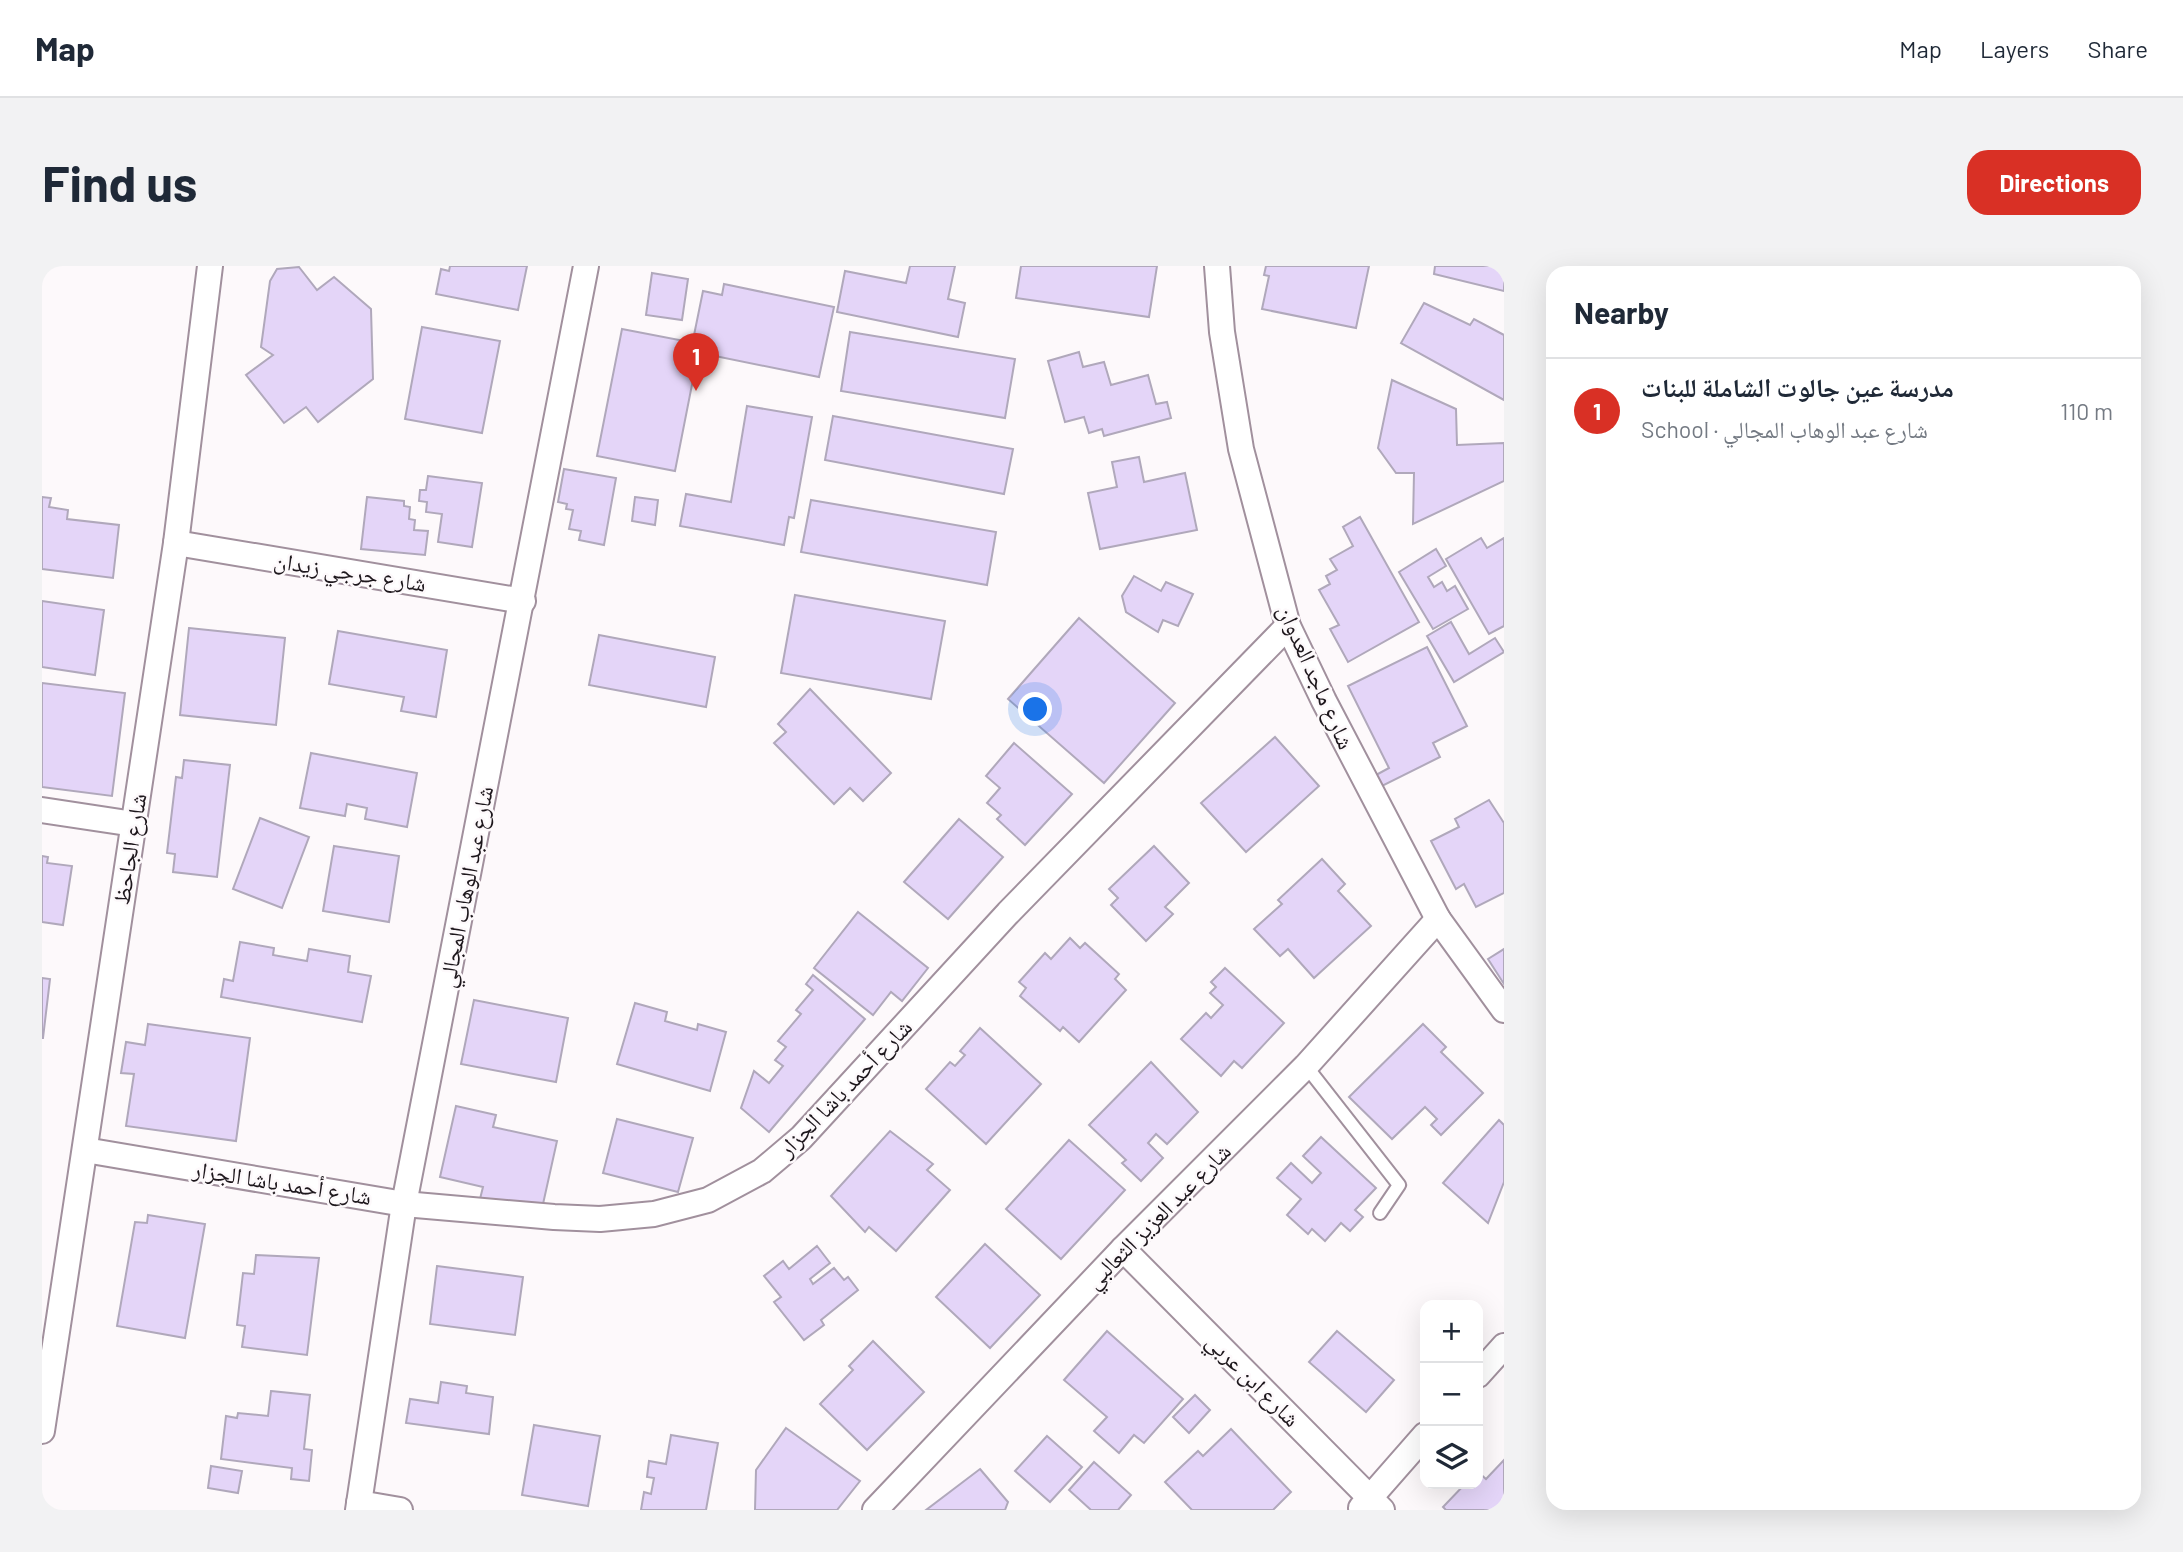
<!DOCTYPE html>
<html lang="en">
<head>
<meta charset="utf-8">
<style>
  body { margin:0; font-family:Barlow,"Noto Naskh Arabic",sans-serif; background:#f2f2f3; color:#1f2937 }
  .controls { position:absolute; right:21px; bottom:21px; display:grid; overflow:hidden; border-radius:14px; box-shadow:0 7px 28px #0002 }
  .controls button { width:63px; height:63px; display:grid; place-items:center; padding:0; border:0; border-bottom:2px solid #e0e1e3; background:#fff; color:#1f2937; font:35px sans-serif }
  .you { position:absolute; left:994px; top:444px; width:24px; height:24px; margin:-18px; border:5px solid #fff; border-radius:50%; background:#1a73e8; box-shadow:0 0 0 10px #1a73e833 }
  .badge { display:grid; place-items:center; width:46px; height:46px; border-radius:50%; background:#d93025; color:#fff; font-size:23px; font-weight:700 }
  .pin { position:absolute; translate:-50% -58px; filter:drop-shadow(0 2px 4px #0008) }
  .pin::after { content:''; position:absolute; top:37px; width:24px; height:21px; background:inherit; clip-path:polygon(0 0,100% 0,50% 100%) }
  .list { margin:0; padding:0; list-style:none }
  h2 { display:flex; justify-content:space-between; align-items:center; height:91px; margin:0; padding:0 28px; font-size:30px }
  h2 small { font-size:23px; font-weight:400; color:#747a83 }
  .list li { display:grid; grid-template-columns:46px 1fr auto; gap:21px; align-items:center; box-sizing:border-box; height:105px; padding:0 28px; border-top:2px solid #e0e1e3 }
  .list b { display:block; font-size:26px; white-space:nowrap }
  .list p { margin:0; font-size:23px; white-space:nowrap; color:#747a83 }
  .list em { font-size:23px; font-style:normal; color:#747a83 }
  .icon { flex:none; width:38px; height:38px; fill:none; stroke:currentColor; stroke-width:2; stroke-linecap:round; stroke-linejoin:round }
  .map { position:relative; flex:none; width:1462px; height:1244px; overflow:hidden; border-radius:21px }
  header { display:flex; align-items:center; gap:42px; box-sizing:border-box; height:98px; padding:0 35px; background:#fff; border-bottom:2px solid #e0e1e3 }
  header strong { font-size:33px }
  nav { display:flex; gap:38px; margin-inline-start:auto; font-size:24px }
  .intro { display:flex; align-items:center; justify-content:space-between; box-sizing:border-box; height:168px; padding:0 42px }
  h1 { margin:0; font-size:49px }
  .button { padding:18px 32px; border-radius:21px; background:#d93025; color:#fff; font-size:24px; font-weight:700 }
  main { display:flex; gap:42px; padding:0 42px }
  aside { flex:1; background:#fff; border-radius:21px; box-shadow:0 7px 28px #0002 }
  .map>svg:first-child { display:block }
  .building { fill:#e4d5f8; stroke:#b0a8bb; stroke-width:2 }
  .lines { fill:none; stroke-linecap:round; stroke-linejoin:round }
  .lane-casing { stroke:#a1909d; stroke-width:16 }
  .street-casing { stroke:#a1909d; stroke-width:28 }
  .lane { stroke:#fff; stroke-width:12 }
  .street { stroke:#fff; stroke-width:24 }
  .labels { text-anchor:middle; stroke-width:5; stroke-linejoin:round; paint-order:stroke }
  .street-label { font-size:23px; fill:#1d171c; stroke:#fdf9fb }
</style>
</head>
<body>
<header>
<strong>Map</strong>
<nav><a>Map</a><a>Layers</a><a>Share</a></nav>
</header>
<div class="intro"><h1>Find us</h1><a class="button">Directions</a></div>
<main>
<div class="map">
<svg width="1462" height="1244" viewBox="0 0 1462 1244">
  <rect width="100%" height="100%" fill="#fdf9fb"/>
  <g class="building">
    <path d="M408 0H485L476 44 394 28 399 3 407 5Z"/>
    <path d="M868 0H913L906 33 923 37 916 71 795 46 803 5 864 17Z"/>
    <path d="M979 0H1115L1107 51 974 32Z"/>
    <path d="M1224 0H1327L1314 62 1220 43 1227 10 1222 9Z"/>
    <path d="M1393 0H1462V25L1392 8Z"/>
    <path d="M257 1 275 24 292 11 329 43 331 113 276 156 264 141 242 157 204 109 231 89 219 81 228 15 235 3Z"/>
    <path d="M610 7 646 13 640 54 604 49Z"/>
    <path d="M682 18 792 41 777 111 668 89 670 78 651 74 661 25 680 29Z"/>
    <path d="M1382 37 1428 59 1432 53 1462 69V134L1359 77Z"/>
    <path d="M380 61 458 75 440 167 363 153Z"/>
    <path d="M580 63 658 78 633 205 555 190Z"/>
    <path d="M808 66 973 93 963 152 799 125Z"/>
    <path d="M1037 86 1041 101 1062 96 1069 119 1106 109 1114 138 1125 136 1129 152 1062 170 1060 163 1047 167 1042 151 1023 156 1006 95Z"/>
    <path d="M1350 114 1414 143 1415 179 1462 177V215L1371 258 1372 207H1354L1336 182Z"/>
    <path d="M705 140 770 151 752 252 747 251 742 279 638 260 644 228 689 236Z"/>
    <path d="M791 150 971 183 962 228 783 194Z"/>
    <path d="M1097 191 1102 216 1143 207 1155 264 1058 283 1046 227 1075 221 1070 196Z"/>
    <path d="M522 203 574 212 562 279 537 274 539 265 527 263 531 244 524 243 525 238 516 236Z"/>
    <path d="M386 210 440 217 430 281 396 276 400 248 384 246 385 236 377 235 378 224H384Z"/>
    <path d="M0 231 9 232 7 241 26 244 25 253 77 259 71 312 0 303Z"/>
    <path d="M325 231 362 235V240L368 241 367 253 373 254 372 264 386 265 383 289 319 283Z"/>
    <path d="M593 231 616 234 613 259 590 255Z"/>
    <path d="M769 234 954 266 945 319 759 286Z"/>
    <path d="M1318 251 1377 356 1306 396 1288 363 1297 359 1277 324 1288 318 1284 310 1295 304 1288 293 1311 280 1301 261Z"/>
    <path d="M1439 272 1445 282 1462 272V360L1447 368 1404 293Z"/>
    <path d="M1394 283 1404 300 1386 311 1392 321 1400 316 1405 325 1413 320 1426 343 1391 363 1357 306Z"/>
    <path d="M1092 310 1119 325 1124 316 1151 328 1136 360 1121 354 1116 366 1084 346 1080 330Z"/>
    <path d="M753 329 903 355 889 433 739 407Z"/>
    <path d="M0 335 62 344 53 409 0 401Z"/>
    <path d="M1037 352 1133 437 1062 517 966 433Z"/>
    <path d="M1409 356 1427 388 1453 372 1462 386 1412 416 1385 370Z"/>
    <path d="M147 362 243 372 234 459 138 449Z"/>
    <path d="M296 365 405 384 394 451 359 445 362 431 287 418Z"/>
    <path d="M557 369 673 391 664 441 547 419Z"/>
    <path d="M1385 381 1425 460 1391 477 1398 491 1340 520 1334 509 1347 502 1306 420Z"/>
    <path d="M0 417 83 427 70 530 0 521Z"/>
    <path d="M768 423 849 507 821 535 808 522 792 538 732 477 744 466 736 458Z"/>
    <path d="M1233 471 1277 520 1204 586 1159 537Z"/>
    <path d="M972 477 1030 528 983 579 955 553 959 549 945 537 958 522 944 510Z"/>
    <path d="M269 487 375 507 365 561 323 553 325 542 305 538 303 550 258 542Z"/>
    <path d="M142 494 188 499 175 611 131 606 133 588 125 587 134 511 140 512Z"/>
    <path d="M1447 534 1462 557V627L1434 641 1422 618 1414 623 1389 575 1417 561 1413 553Z"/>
    <path d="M218 552 267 571 240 642 191 623Z"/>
    <path d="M917 553 961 591 906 653 862 616Z"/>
    <path d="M292 580 357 590 347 656 281 645Z"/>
    <path d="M1112 580 1147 617 1123 641 1131 648 1104 675 1069 639 1076 632 1067 623Z"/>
    <path d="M0 590 6 591 5 597 30 600 21 659 0 656Z"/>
    <path d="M1280 593 1303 618 1296 625 1329 660 1272 712 1246 683 1238 690 1212 663 1240 638 1236 634Z"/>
    <path d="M816 646 886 702 860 735 849 726 831 749 772 702Z"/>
    <path d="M1028 672 1038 682 1043 677 1077 708 1073 713 1084 724 1037 776 1021 761 1018 765 978 730 984 722 977 716 1003 687 1009 693Z"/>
    <path d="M198 676 232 682 231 689 265 695 267 683 308 690 306 706 329 710 320 756 179 731 182 713 191 715Z"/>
    <path d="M1462 683V718L1446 693Z"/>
    <path d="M1183 702 1242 757 1200 802 1192 795 1179 810 1139 773 1164 747 1169 752 1181 739 1168 727 1174 721 1169 716Z"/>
    <path d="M771 709 823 753 727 866 699 842 712 805 727 817 741 800 733 794 744 781 736 775 759 748 754 744 771 724 764 718Z"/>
    <path d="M0 712 8 713 1 772H0Z"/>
    <path d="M432 734 526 752 514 816 419 798Z"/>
    <path d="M593 737 625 746 623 755 655 764 656 758 684 766 668 825 575 798Z"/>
    <path d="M106 758 208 772 194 875 84 860 92 808 79 807 84 776 103 779Z"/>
    <path d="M1381 758 1404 781 1399 786 1441 827 1399 869 1389 859 1395 853 1383 841 1350 873 1307 831Z"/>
    <path d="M938 762 999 818 944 878 884 823 908 796 913 800 923 789 918 785Z"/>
    <path d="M1109 796 1156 846 1125 878 1114 868 1106 877 1121 892 1099 915 1080 897 1084 894 1047 859Z"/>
    <path d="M414 840 454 849 451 861 515 875 499 947 438 933 441 921 398 911Z"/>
    <path d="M575 853 651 872 636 926 561 907Z"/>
    <path d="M1457 854 1462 859V916L1446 957 1401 917Z"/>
    <path d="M848 865 891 898 885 904 908 924 854 985 827 961 823 966 789 930Z"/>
    <path d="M1279 871 1334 922 1313 944 1321 951 1308 965 1299 957 1283 975 1270 963 1266 968 1245 949 1259 933 1235 912 1249 897 1270 917 1279 907 1261 890Z"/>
    <path d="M1027 874 1083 924 1019 993 964 943Z"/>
    <path d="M106 949 163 958 143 1072 75 1060 93 956 105 957Z"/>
    <path d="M943 978 998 1029 948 1082 894 1031Z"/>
    <path d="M775 980 788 997 768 1013 771 1018 792 1002 802 1014 806 1011 816 1024 779 1054 782 1059 762 1074 732 1036 739 1031 722 1010 741 995 747 1003Z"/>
    <path d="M214 989 277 992 265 1089 200 1081 203 1060 195 1059 201 1007 212 1008Z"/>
    <path d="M395 1000 481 1011 473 1069 388 1058Z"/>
    <path d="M1065 1065 1141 1133 1102 1177 1092 1169 1077 1187 1052 1165 1065 1151 1022 1114Z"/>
    <path d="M1295 1065 1352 1114 1324 1146 1267 1096Z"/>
    <path d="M831 1075 882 1126 825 1184 778 1138 811 1104 807 1100Z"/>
    <path d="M399 1116 425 1120 424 1127 451 1131 447 1168 364 1157 368 1133 396 1137Z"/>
    <path d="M229 1125 268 1129 262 1183 270 1184 267 1215 249 1213 250 1202 179 1193 184 1150 195 1152 196 1147 226 1150Z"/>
    <path d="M1153 1129 1168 1144 1147 1167 1131 1151Z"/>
    <path d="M492 1159 558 1170 546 1240 480 1229Z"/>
    <path d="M744 1162 818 1215 795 1244H713L714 1204Z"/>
    <path d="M1189 1163 1249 1226 1231 1244H1150L1123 1216 1156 1185 1161 1190Z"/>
    <path d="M629 1169 676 1177 664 1244H599L602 1226 609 1228 612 1212 605 1211 607 1195 624 1198Z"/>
    <path d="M1005 1170 1040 1201 1008 1236 973 1205Z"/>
    <path d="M1462 1194V1244H1404L1401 1241 1423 1218H1436V1206L1444 1213Z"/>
    <path d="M1052 1196 1089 1229 1076 1244H1049L1027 1224Z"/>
    <path d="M169 1200 200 1205 196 1227 166 1222Z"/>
    <path d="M938 1203 966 1236 963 1244H884Z"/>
  </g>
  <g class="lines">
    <g class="lane-casing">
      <path id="lane" d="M1264 800 1357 919 1338 947"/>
    </g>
    <g class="street-casing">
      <g id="street">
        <path d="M1175 0 1180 66 1199 183 1246 360 1282 435 1396 653 1462 744"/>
        <path d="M134 277 481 335"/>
        <path d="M0 544 92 558"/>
        <path d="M43 884 362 938 512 951 558 953 612 948 666 934 720 905 759 872 966 647 1246 360"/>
        <path d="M1081 983 1340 1244"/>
        <path d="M1436 1109 1462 1080"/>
        <path d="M0 1165 134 277 168 0"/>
        <path d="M317 1237 358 1244"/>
        <path d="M1319 1242 1383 1169"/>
        <path d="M316 1244 362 938 544 0"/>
        <path d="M833 1244 1081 983 1264 800 1396 653"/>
      </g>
    </g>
    <use href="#lane" class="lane"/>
    <use href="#street" class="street"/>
  </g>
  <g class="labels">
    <g class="street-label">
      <text transform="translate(308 306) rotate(9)" y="8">شارع جرجي زيدان</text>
      <text transform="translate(1274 411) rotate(66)" y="8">شارع ماجد العدوان</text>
      <text transform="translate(88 583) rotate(-81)" y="8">شارع الجاحظ</text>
      <text transform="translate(424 621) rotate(-79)" y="8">شارع عبد الوهاب المجالي</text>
      <text transform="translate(803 822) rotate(-46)" y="8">شارع أحمد باشا الجزار</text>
      <text transform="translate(240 917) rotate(9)" y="8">شارع أحمد باشا الجزار</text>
      <text transform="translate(1116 950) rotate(-45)" y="8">شارع عبد العزيز الثعالبي</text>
      <text transform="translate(1211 1114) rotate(45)" y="8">شارع ابن عربي</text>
    </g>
  </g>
</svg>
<div class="controls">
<button>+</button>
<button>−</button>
<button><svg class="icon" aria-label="layers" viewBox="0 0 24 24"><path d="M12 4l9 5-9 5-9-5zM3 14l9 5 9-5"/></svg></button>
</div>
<div class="you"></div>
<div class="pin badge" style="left:654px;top:125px">1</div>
</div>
<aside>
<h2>Nearby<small></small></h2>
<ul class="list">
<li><span class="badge">1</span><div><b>مدرسة عين جالوت الشاملة للبنات</b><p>School · شارع عبد الوهاب المجالي</p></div><em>110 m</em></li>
</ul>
</aside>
</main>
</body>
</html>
